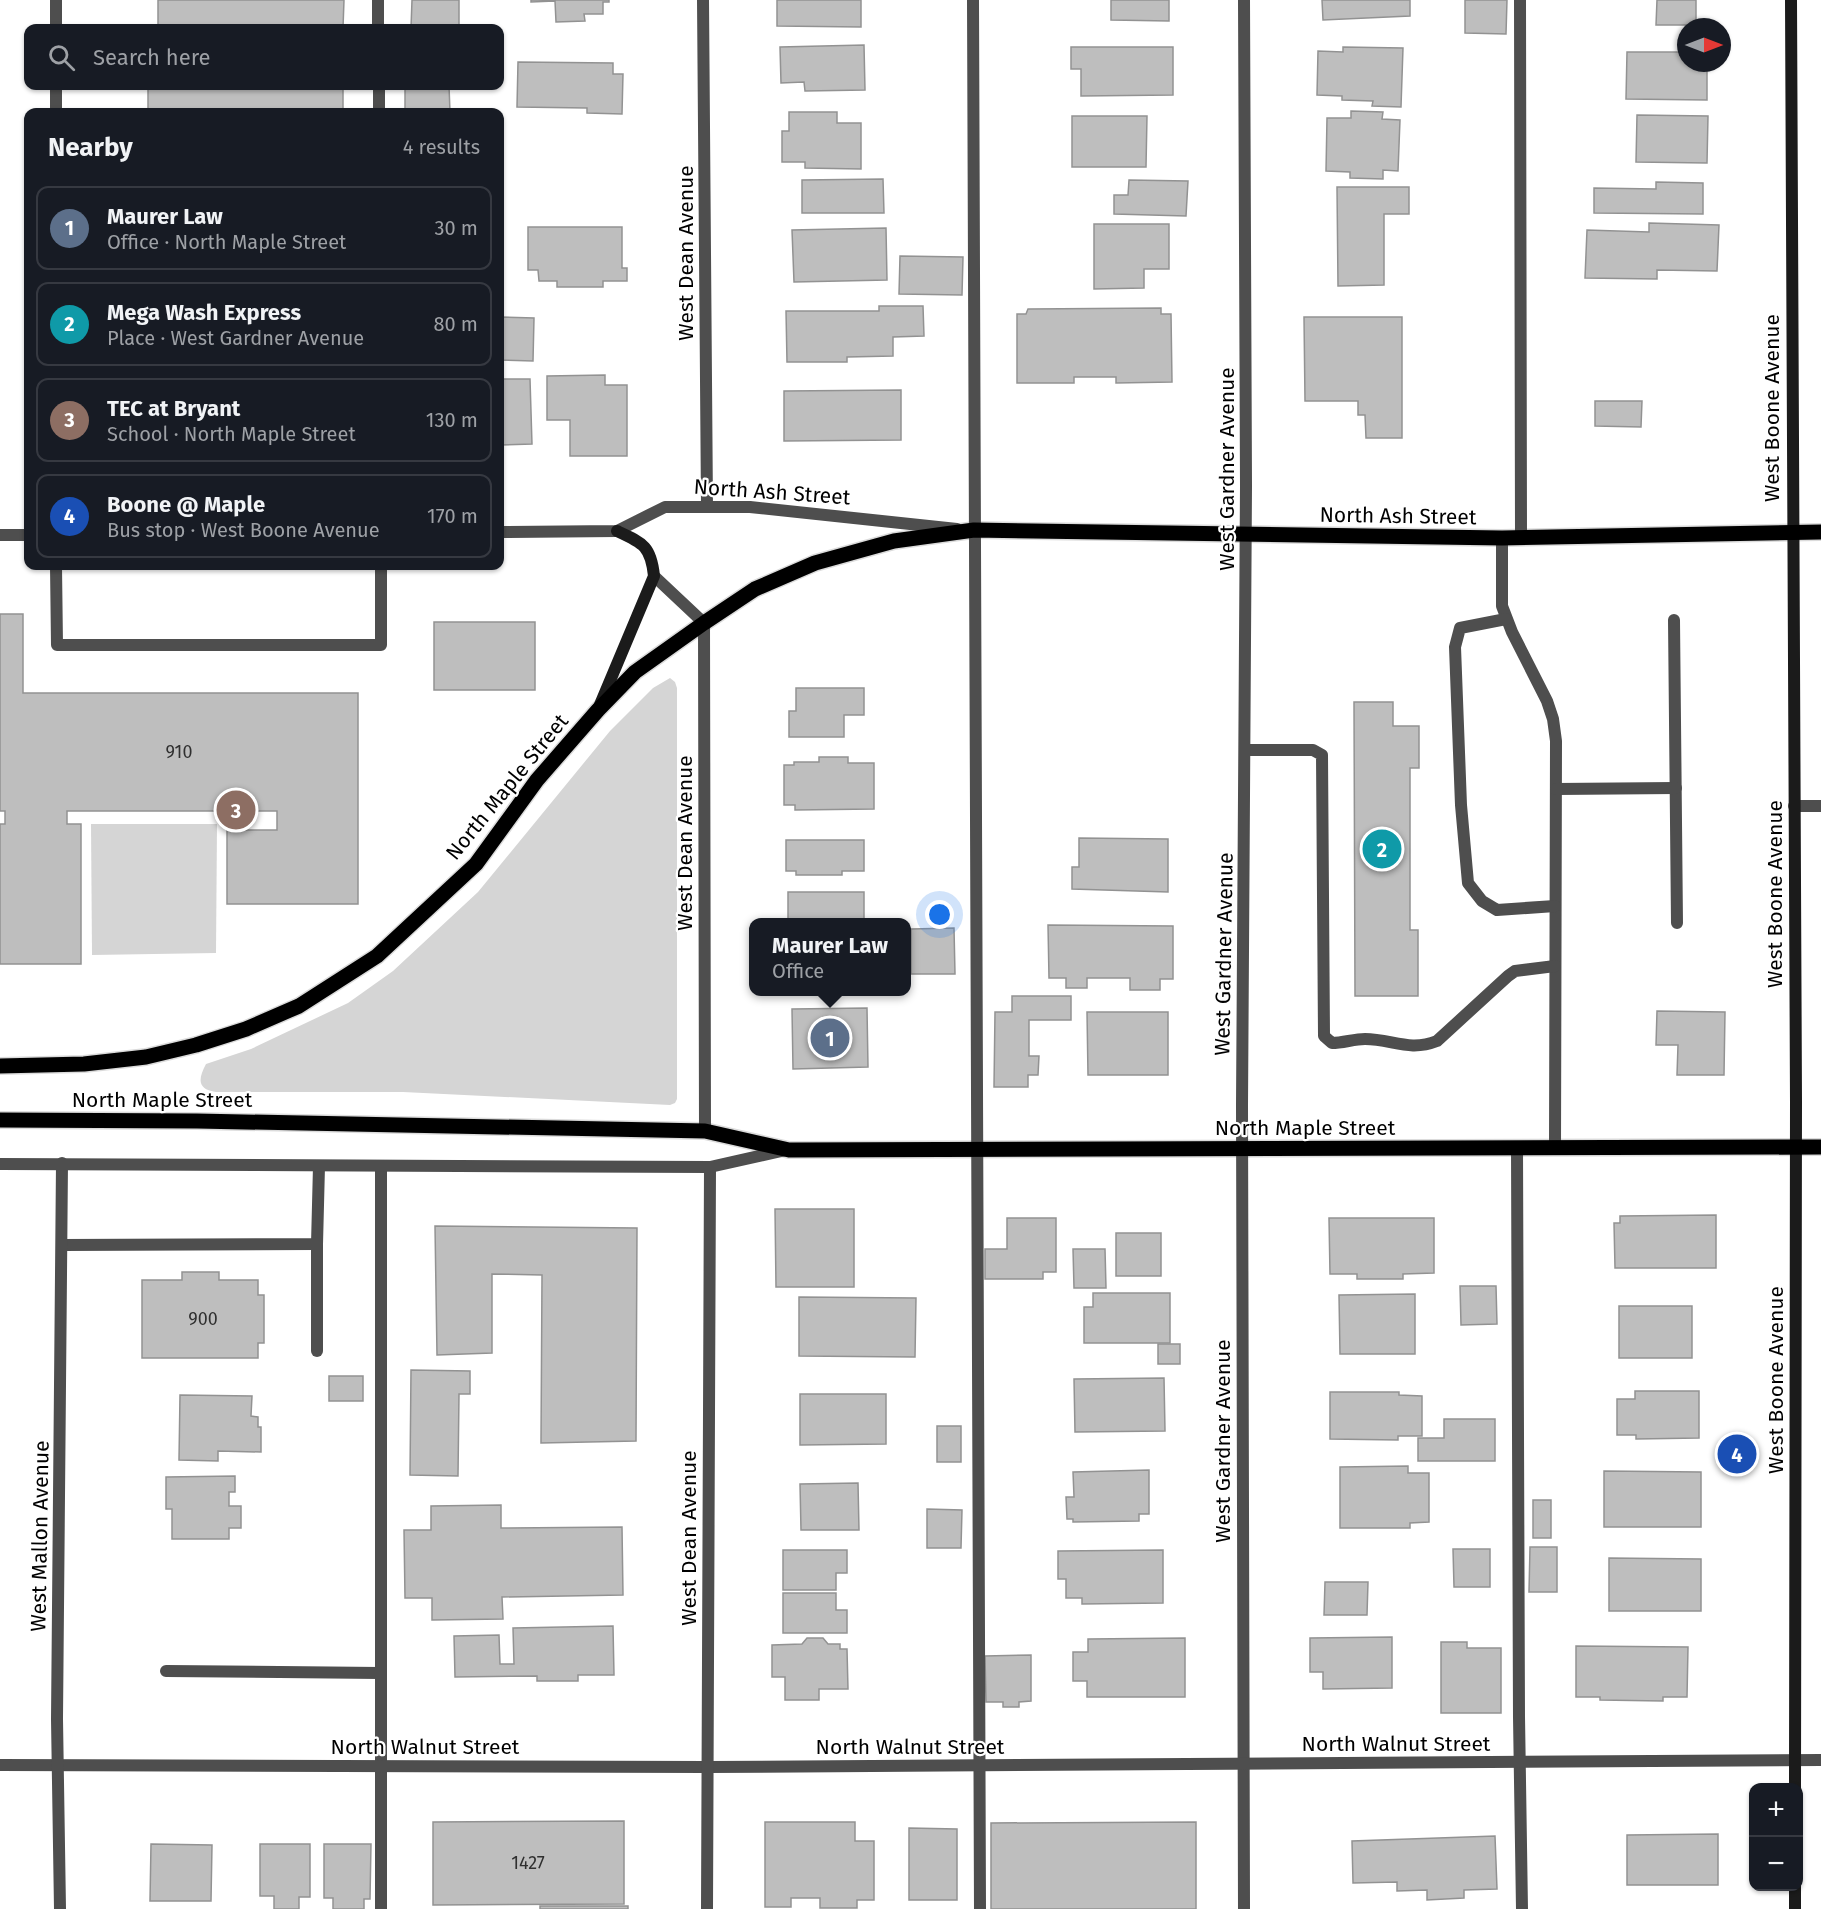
<!DOCTYPE html>
<html lang="en">
<head>
<meta charset="utf-8">
<style>
  body { margin:0; font-family:"Fira Sans",sans-serif; background:#242831; color:#f1f3f6 }
  .controls { position:absolute; right:18px; bottom:18px; display:grid; overflow:hidden; border-radius:12px; box-shadow:0 2px 4px #0004 }
  .controls button { width:54px; height:54px; display:grid; place-items:center; padding:0; border:0; border-bottom:2px solid #363941; background:#171b24; color:#f1f3f6; font:30px sans-serif }
  .compass { position:absolute; left:1677px; top:18px; width:54px; height:54px; border-radius:50%; background:#171b24; box-shadow:0 2px 4px #0004; rotate:90deg }
  .you { position:absolute; left:940px; top:915px; width:21px; height:21px; margin:-15px; border:4px solid #fff; border-radius:50%; background:#1a73e8; box-shadow:0 0 0 9px #1a73e833 }
  .badge { display:grid; place-items:center; width:39px; height:39px; border-radius:50%; background:#2563eb; color:#fff; font-size:20px; font-weight:700 }
  .pin { position:absolute; translate:-50% -50%; border:3px solid #fff; box-shadow:0 2px 6px #0006 }
  .popup { position:absolute; left:749px; top:918px; width:162px; height:78px; box-sizing:border-box; display:grid; place-content:center; border-radius:12px; background:#171b24; filter:drop-shadow(0 2px 4px #0005); font-size:20px; white-space:nowrap; color:#9ea1a6 }
  .popup b { font-size:22px; color:#f1f3f6 }
  .popup::after { content:''; position:absolute; left:50%; top:100%; margin-left:-12px; border:12px solid transparent; border-top-color:#171b24 }
  .list { margin:0; padding:0; list-style:none }
  h2 { display:flex; justify-content:space-between; align-items:center; height:78px; margin:0; padding:0 24px; font-size:26px }
  h2 small { font-size:20px; font-weight:400; color:#9ea1a6 }
  .list li { display:grid; grid-template-columns:39px 1fr auto; gap:18px; align-items:center; box-sizing:border-box; height:84px; margin:0 12px 12px; padding:0 12px; border:2px solid #363941; border-radius:12px }
  .list b { display:block; font-size:22px; white-space:nowrap }
  .list p { margin:0; font-size:20px; white-space:nowrap; color:#9ea1a6 }
  .list em { font-size:20px; font-style:normal; color:#9ea1a6 }
  .icon { flex:none; width:33px; height:33px; fill:none; stroke:currentColor; stroke-width:2; stroke-linecap:round; stroke-linejoin:round }
  .map { position:relative; flex:none; width:1821px; height:1909px; overflow:hidden }
  .search { position:absolute; background:#171b24; box-shadow:0 2px 4px #0004; left:24px; top:24px; width:480px; height:66px; display:flex; align-items:center; gap:15px; box-sizing:border-box; padding:0 21px; border-radius:12px; color:#9ea1a6; font-size:22px }
  .panel { position:absolute; background:#171b24; box-shadow:0 2px 4px #0004; left:24px; top:108px; width:480px; height:462px; border-radius:12px }
  .map>svg:first-child { display:block }
  .green { fill:#d5d5d5 }
  .building { fill:#bebebe; stroke:#929292; stroke-width:1.5 }
  .lines { fill:none; stroke-linecap:round; stroke-linejoin:round }
  .primary-casing { stroke:#dbdbdb; stroke-width:18 }
  .service { stroke:#4e4e4e; stroke-width:12 }
  .minor { stroke:#4e4e4e; stroke-width:12 }
  .tertiary { stroke:#4e4e4e; stroke-width:12 }
  .secondary { stroke:#1b1b1b; stroke-width:12 }
  .primary { stroke:#000; stroke-width:15 }
  .labels { text-anchor:middle; stroke-width:4.5; stroke-linejoin:round; paint-order:stroke }
  .number-label { font-size:18px; fill:#303030 }
  .street-label { font-size:21px; fill:#000; stroke:#fff }
</style>
</head>
<body>
<div class="map">
<svg width="1821" height="1909" viewBox="0 0 1821 1909">
  <rect width="100%" height="100%" fill="#fff"/>
  <g class="green">
    <path d="M670 678 675 682 677 688V1099L675 1103 670 1105 403 1092H216C197 1089 198 1079 206 1064L251 1049 348 1003 393 971 478 892 610 731 653 688Z"/>
    <path d="M91 824H217L216 953 92 955Z"/>
  </g>
  <g class="building">
    <path d="M158 0H344L343 28H158Z"/>
    <path d="M412 0H459V28H411Z"/>
    <path d="M531 0H609V2H603V14H584L585 21 556 22 555 1 531 2Z"/>
    <path d="M777 0H861V27L777 26Z"/>
    <path d="M1111 0H1169V21L1111 20Z"/>
    <path d="M1322 0H1410V16L1323 20Z"/>
    <path d="M1465 0H1507L1506 34 1465 33Z"/>
    <path d="M1657 0H1696V25H1656Z"/>
    <path d="M864 45 865 90 805 91 804 82 781 83 780 47Z"/>
    <path d="M1071 47H1173V95L1081 96V69H1071Z"/>
    <path d="M1343 47 1403 48 1401 107 1372 106 1373 101 1342 100V96L1317 95 1318 51 1343 52Z"/>
    <path d="M1627 52H1686V63H1707V100L1626 99Z"/>
    <path d="M518 62 613 63V74H623L622 114 587 113V108L517 107Z"/>
    <rect x="148" y="86" width="195" height="26"/>
    <path d="M405 86H449L450 112H405Z"/>
    <path d="M1351 111 1383 112 1382 119 1400 120 1398 171 1383 170V179L1350 178V172L1326 171 1327 118H1351Z"/>
    <path d="M789 112H837V123H861V169L805 168V162H782V131H789Z"/>
    <path d="M1637 115 1708 116 1707 163 1636 162Z"/>
    <path d="M1072 116H1147L1146 167H1072Z"/>
    <path d="M883 179 884 213H802V180Z"/>
    <path d="M1129 180 1188 181 1186 216 1114 214V195H1128Z"/>
    <path d="M1656 182 1703 183V214L1594 213V188L1656 189Z"/>
    <path d="M1337 187H1409V214H1384V285L1338 286Z"/>
    <path d="M1649 223 1719 225 1717 271 1657 270V279L1585 278 1587 230 1649 232Z"/>
    <path d="M1094 224H1169V269H1144V288L1094 289Z"/>
    <path d="M528 227H622V268H627V281H603V287H557V281H539L538 270H528Z"/>
    <path d="M886 228 887 280 794 282 792 230Z"/>
    <path d="M900 256 963 257 962 295 899 294Z"/>
    <path d="M879 306H923L924 336 893 337V356L847 357V362H787L786 311H879Z"/>
    <path d="M1161 308V314H1171L1172 382 1116 383V377H1074V383H1017V314H1026L1028 309Z"/>
    <path d="M500 317 534 318 533 361 500 360Z"/>
    <path d="M1304 317H1402V438H1366L1365 415H1358V401H1305Z"/>
    <path d="M605 375V385H627V456H570V420H547V376Z"/>
    <path d="M500 379H530L532 444 500 445Z"/>
    <path d="M901 390V440L784 441V391Z"/>
    <path d="M1595 401H1642L1641 427 1595 426Z"/>
    <path d="M0 614H23V693H358V904H227V830H277V811H67V824H81V964H0V824H5V811H0Z"/>
    <rect x="434" y="622" width="101" height="68"/>
    <path d="M796 688H864V715H844V737H789V711H796Z"/>
    <path d="M1354 702H1393V726H1419V768H1410V930H1418V996H1355Z"/>
    <path d="M819 757H848V763H874V809L795 810V805H784V765H794V762H819Z"/>
    <path d="M1079 838 1168 839V892L1072 889V867H1079Z"/>
    <path d="M786 840H864V871H842V875H796V871H786Z"/>
    <rect x="788" y="892" width="76" height="30"/>
    <path d="M1048 925 1173 926V979H1160V990H1130V978H1087V988H1066V978H1049Z"/>
    <path d="M954 928 955 974H911V929Z"/>
    <path d="M1012 996H1071V1020H1029V1056H1039L1038 1075H1028V1087H994L995 1012H1012Z"/>
    <path d="M867 1008 868 1067 793 1069 792 1009Z"/>
    <path d="M1657 1011 1725 1012 1724 1075H1677L1678 1045H1656Z"/>
    <path d="M1087 1012H1168V1075H1088Z"/>
    <path d="M775 1209H854V1287H776Z"/>
    <path d="M1716 1215V1268H1615L1614 1223H1620V1216Z"/>
    <path d="M1007 1218H1056V1272H1043V1279H985V1249H1007Z"/>
    <path d="M1329 1218H1434V1273L1403 1274V1279H1357V1274H1330Z"/>
    <path d="M435 1226 637 1228 636 1441 541 1443 542 1275 492 1274V1353L437 1355Z"/>
    <rect x="1116" y="1233" width="45" height="43"/>
    <path d="M1073 1249H1105L1106 1288H1074Z"/>
    <path d="M182 1272H219V1280H258V1295H264V1343H258V1358H142V1280H182Z"/>
    <path d="M1460 1286H1496L1497 1324 1461 1325Z"/>
    <path d="M1093 1293H1170V1343H1084V1307H1093Z"/>
    <path d="M1415 1294V1354H1340L1339 1295Z"/>
    <path d="M799 1297 916 1298 915 1357 799 1356Z"/>
    <rect x="1619" y="1306" width="73" height="52"/>
    <rect x="1158" y="1344" width="22" height="20"/>
    <path d="M411 1370 470 1371V1394H459L458 1476 410 1475Z"/>
    <rect x="329" y="1376" width="34" height="25"/>
    <path d="M1164 1378 1165 1431 1075 1432 1074 1379Z"/>
    <path d="M1635 1391H1699V1438L1636 1439V1435H1617V1399H1635Z"/>
    <path d="M1330 1392H1399V1395L1422 1396V1436H1398V1440L1330 1439Z"/>
    <path d="M800 1394H886V1444L800 1445Z"/>
    <path d="M180 1395 252 1396 251 1416 258 1417V1427H261V1452L218 1451V1461L179 1460Z"/>
    <path d="M1444 1419H1495V1461H1418V1438H1444Z"/>
    <rect x="937" y="1426" width="24" height="36"/>
    <path d="M1408 1466V1473H1429V1522L1410 1523V1528H1340V1467Z"/>
    <path d="M1149 1470V1514H1139V1521L1073 1522V1519H1067L1066 1497H1074L1073 1472Z"/>
    <path d="M1604 1471 1701 1472V1527H1604Z"/>
    <path d="M235 1476V1492H229V1506H241V1528H229V1539H172V1509H166V1477Z"/>
    <path d="M858 1483 859 1530H801L800 1484Z"/>
    <rect x="1533" y="1500" width="18" height="38"/>
    <path d="M501 1505V1528L622 1527 623 1595 502 1597 503 1619 432 1620V1598H405L404 1530H431V1506Z"/>
    <path d="M927 1509 962 1510 961 1548H927Z"/>
    <path d="M1530 1547H1557V1592H1529Z"/>
    <path d="M1453 1549H1490V1587H1454Z"/>
    <path d="M783 1550H847V1573H836V1590H783Z"/>
    <path d="M1163 1550V1603L1082 1604V1598H1066V1579H1058V1551Z"/>
    <path d="M1609 1558 1701 1559V1611H1609Z"/>
    <path d="M1325 1582H1368L1367 1615H1324Z"/>
    <path d="M783 1593H836V1610H847V1633H783Z"/>
    <path d="M613 1626 614 1675H578V1681H537V1676L455 1677 454 1636 499 1635 500 1664H514L513 1628Z"/>
    <path d="M1392 1637V1688L1323 1689V1672H1310V1638Z"/>
    <path d="M807 1638H823L828 1644H840V1649H847L848 1689H819V1700H785V1677H772V1645L802 1644Z"/>
    <path d="M1185 1638V1697H1087V1681H1073V1652H1088V1639Z"/>
    <path d="M1441 1642H1467V1648H1501V1713H1441Z"/>
    <path d="M1576 1646 1688 1647 1687 1697H1663V1701L1600 1700V1697H1576Z"/>
    <path d="M1031 1655V1701L1019 1702V1707H1003V1702H986L985 1656Z"/>
    <path d="M624 1821V1904L433 1905V1822Z"/>
    <path d="M765 1822H855V1841H874V1900H857V1908H820V1898H791V1907H765Z"/>
    <path d="M1196 1822V1909H991V1823Z"/>
    <path d="M909 1828 957 1829V1900H909Z"/>
    <path d="M1718 1834V1885H1627V1835Z"/>
    <path d="M1495 1836 1497 1889 1464 1890V1898L1427 1900V1890L1397 1891V1882L1353 1883 1352 1841Z"/>
    <path d="M151 1844 212 1845 211 1901H150Z"/>
    <path d="M260 1844H310V1897H299V1909H274V1896H260Z"/>
    <path d="M324 1844H371L370 1899H364V1909H333V1898H324Z"/>
    <rect x="540" y="1906" width="88" height="3"/>
  </g>
  <g class="lines">
    <g class="primary-casing">
      <g id="primary">
        <path d="M0 1066 84 1064 146 1057 196 1045 246 1029 299 1006 377 956 476 864 537 780 598 710 635 672 704 623 755 589 815 563 894 541 974 530 1502 538 1821 532"/>
        <path d="M0 1120 197 1121 705 1131 789 1150 1821 1147"/>
      </g>
    </g>
    <g class="service">
      <path d="M378 0V28"/>
      <path d="M973 0 980 1909"/>
      <path d="M1520 0 1521 537"/>
      <path d="M379 86V112"/>
      <path d="M1502 538V606L1512 632 1547 701 1553 719 1556 741 1555 1149"/>
      <path d="M56 566 57 645H381V566"/>
      <path d="M1506 619 1460 628 1455 647 1461 805 1468 883 1482 901 1497 910 1555 906"/>
      <path d="M1674 620 1677 923"/>
      <path d="M1245 750H1313L1322 755 1324 1036 1332 1043C1343 1043 1354 1039 1365 1039 1392 1039 1409 1052 1437 1041L1508 976 1515 971 1555 966"/>
      <path d="M1556 789 1676 788"/>
      <path d="M1794 806H1821"/>
      <path d="M1517 1148 1519 1717 1522 1909"/>
      <path d="M317 1244V1351"/>
      <path d="M62 1245 317 1244 319 1166"/>
      <path d="M166 1671 380 1673"/>
      <path d="M381 1909V1167"/>
    </g>
    <g class="minor">
      <path d="M56 0V28"/>
      <path d="M703 0 707 507"/>
      <path d="M1244 0 1246 486 1242 1105 1244 1909"/>
      <path d="M56 86V112"/>
      <path d="M654 576 704 623 705 1131"/>
      <path d="M0 1765 707 1767 1821 1760"/>
      <path d="M60 1909 57 1719 62 1163"/>
      <path d="M707 1909 710 1167"/>
    </g>
    <g class="tertiary">
      <path d="M500 532 617 531 665 507H750L957 529"/>
      <path d="M0 535H28"/>
      <path d="M0 1164 710 1167 786 1150"/>
    </g>
    <g class="secondary">
      <path d="M1791 0 1796 1101 1795 1788"/>
      <path d="M599 707 654 576C651 546 643 543 617 531"/>
      <path d="M1795 1909V1886"/>
    </g>
    <use href="#primary" class="primary"/>
  </g>
  <g class="labels">
    <g class="number-label">
      <text x="179" y="758">910</text>
      <text x="203" y="1325">900</text>
      <text x="528" y="1869">1427</text>
    </g>
    <g class="street-label">
      <text transform="translate(686 253) rotate(-90)" y="7">West Dean Avenue</text>
      <text transform="translate(1772 408) rotate(-90)" y="7">West Boone Avenue</text>
      <text transform="translate(1227 469) rotate(-90)" y="7">West Gardner Avenue</text>
      <text transform="translate(772 492) rotate(4)" y="7">North Ash Street</text>
      <text transform="translate(1398 516) rotate(1)" y="7">North Ash Street</text>
      <text transform="translate(507 787) rotate(-51)" y="7">North Maple Street</text>
      <text transform="translate(685 843) rotate(-90)" y="7">West Dean Avenue</text>
      <text transform="translate(1775 894) rotate(-90)" y="7">West Boone Avenue</text>
      <text transform="translate(1224 954) rotate(-89)" y="7">West Gardner Avenue</text>
      <text x="162" y="1107">North Maple Street</text>
      <text x="1305" y="1135">North Maple Street</text>
      <text transform="translate(1776 1380) rotate(-90)" y="7">West Boone Avenue</text>
      <text transform="translate(1223 1441) rotate(-90)" y="7">West Gardner Avenue</text>
      <text transform="translate(40 1536) rotate(-89)" y="7">West Mallon Avenue</text>
      <text transform="translate(689 1538) rotate(-90)" y="7">West Dean Avenue</text>
      <text x="1396" y="1751">North Walnut Street</text>
      <text x="425" y="1754">North Walnut Street</text>
      <text x="910" y="1754">North Walnut Street</text>
    </g>
  </g>
</svg>
<div class="controls">
<button>+</button>
<button>−</button>
</div>
<svg class="compass" viewBox="-18 -18 36 36"><path d="M0-13l5 13h-10z" fill="#e53935"/><path d="M0 13l5-13h-10z" fill="#9ea1a6"/></svg>
<div class="you"></div>
<div class="pin badge" style="left:830px;top:1038px;background:#5c6f8a">1</div>
<div class="popup"><b>Maurer Law</b>Office</div>
<div class="pin badge" style="left:1382px;top:849px;background:#0f9aa8">2</div>
<div class="pin badge" style="left:236px;top:810px;background:#8d6e63">3</div>
<div class="pin badge" style="left:1737px;top:1454px;background:#1a4fb4">4</div>
<div class="search"><svg class="icon" aria-label="search" viewBox="0 0 24 24"><circle cx="10" cy="10" r="6"/><path d="M15 15l6 6"/></svg>Search here</div>
<section class="panel">
<h2>Nearby<small>4 results</small></h2>
<ul class="list">
<li><span class="badge" style="background:#5c6f8a">1</span><div><b>Maurer Law</b><p>Office · North Maple Street</p></div><em>30 m</em></li>
<li><span class="badge" style="background:#0f9aa8">2</span><div><b>Mega Wash Express</b><p>Place · West Gardner Avenue</p></div><em>80 m</em></li>
<li><span class="badge" style="background:#8d6e63">3</span><div><b>TEC at Bryant</b><p>School · North Maple Street</p></div><em>130 m</em></li>
<li><span class="badge" style="background:#1a4fb4">4</span><div><b>Boone @ Maple</b><p>Bus stop · West Boone Avenue</p></div><em>170 m</em></li>
</ul>
</section>
</div>
</body>
</html>
